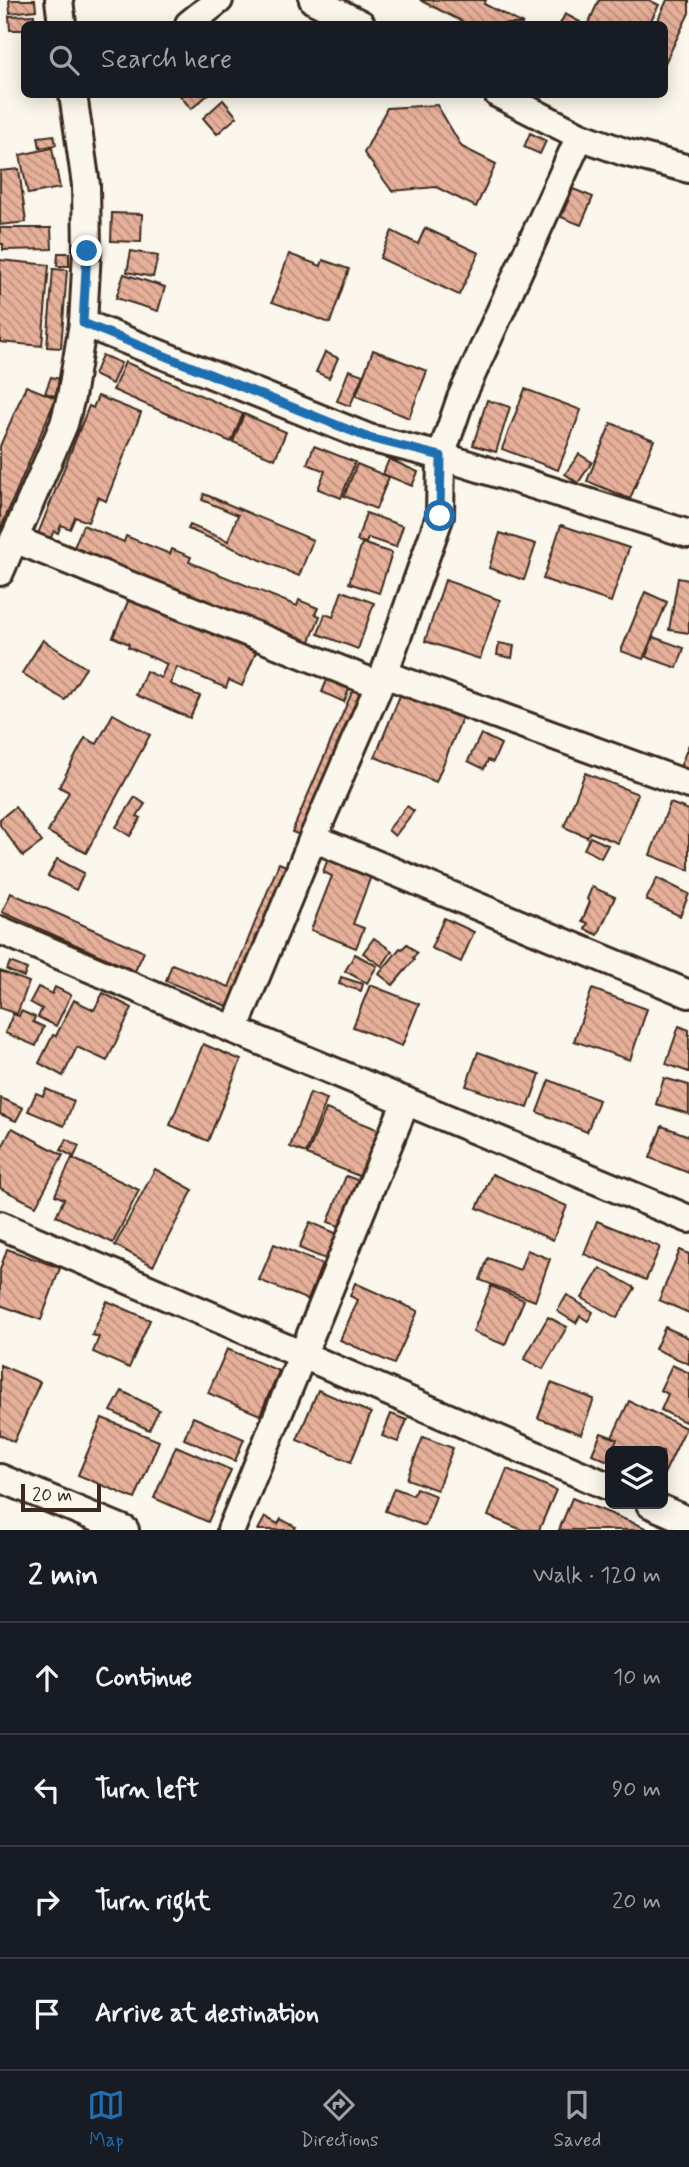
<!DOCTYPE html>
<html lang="en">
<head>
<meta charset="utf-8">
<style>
  body { margin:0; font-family:Mynerve,sans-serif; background:#20242c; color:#f1f3f6 }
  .controls { position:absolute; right:21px; bottom:21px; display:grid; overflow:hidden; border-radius:10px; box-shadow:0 4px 18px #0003 }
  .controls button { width:63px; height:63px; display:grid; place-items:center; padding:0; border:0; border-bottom:2px solid #363941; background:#171b24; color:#f1f3f6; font:35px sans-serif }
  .scale { position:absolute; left:21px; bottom:18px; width:80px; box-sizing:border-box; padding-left:7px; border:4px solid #3b2a1e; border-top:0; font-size:19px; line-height:24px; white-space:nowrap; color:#3b2a1e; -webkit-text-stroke:5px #fbf7ec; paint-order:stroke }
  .stop { position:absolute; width:21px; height:21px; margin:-16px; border:5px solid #1f6fb2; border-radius:50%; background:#fff }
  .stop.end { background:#1f6fb2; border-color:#fff; box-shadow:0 2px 7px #0008 }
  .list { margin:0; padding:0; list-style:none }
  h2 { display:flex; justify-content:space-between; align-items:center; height:91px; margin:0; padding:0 28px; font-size:30px }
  h2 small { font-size:23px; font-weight:400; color:#9ea1a6 }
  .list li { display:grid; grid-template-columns:46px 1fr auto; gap:21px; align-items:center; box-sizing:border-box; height:112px; padding:0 28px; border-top:2px solid #363941 }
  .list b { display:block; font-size:26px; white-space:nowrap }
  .list em { font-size:23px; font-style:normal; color:#9ea1a6 }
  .icon { flex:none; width:38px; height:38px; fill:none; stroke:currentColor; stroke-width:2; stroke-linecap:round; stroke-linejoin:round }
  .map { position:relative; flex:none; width:689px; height:1530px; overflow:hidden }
  .search { position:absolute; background:#171b24; box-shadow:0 4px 18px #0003; left:21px; right:21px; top:21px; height:77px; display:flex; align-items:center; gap:18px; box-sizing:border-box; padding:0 24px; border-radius:10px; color:#9ea1a6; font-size:26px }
  .sheet { height:539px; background:#171b24 }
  nav { display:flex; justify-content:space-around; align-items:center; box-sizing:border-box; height:98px; border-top:2px solid #363941; background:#171b24; font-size:19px; color:#9ea1a6 }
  nav a { display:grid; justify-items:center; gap:4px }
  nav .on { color:#1f6fb2 }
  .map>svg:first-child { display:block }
  .building { fill:url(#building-back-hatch); stroke:#3b2a1e; stroke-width:2 }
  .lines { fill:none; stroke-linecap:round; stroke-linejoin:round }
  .minor-casing { stroke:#3b2a1e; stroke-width:32 }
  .minor { stroke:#fbf7ec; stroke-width:26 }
  .route { stroke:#1f6fb2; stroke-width:9 }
</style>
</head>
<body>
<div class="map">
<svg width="689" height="1530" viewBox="0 0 689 1530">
  <defs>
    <pattern id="building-back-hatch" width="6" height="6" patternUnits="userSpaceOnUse" patternTransform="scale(1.75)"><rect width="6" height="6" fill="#e6b09a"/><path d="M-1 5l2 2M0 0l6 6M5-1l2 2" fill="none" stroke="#bc8f7d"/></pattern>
  </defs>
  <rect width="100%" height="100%" fill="#fbf7ec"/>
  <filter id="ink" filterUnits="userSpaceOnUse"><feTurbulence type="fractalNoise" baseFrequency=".0143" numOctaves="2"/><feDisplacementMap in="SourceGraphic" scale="14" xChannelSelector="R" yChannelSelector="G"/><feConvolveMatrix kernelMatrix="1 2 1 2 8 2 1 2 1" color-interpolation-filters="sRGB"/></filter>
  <g filter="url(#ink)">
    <g class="building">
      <path d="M9 0H35L36 10 10 13Z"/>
      <path d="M420 0H486L484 4 523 24H467Z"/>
      <path d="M599 0H649L659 5 649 24H588Z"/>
      <path d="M667 0H689V13L664 65V24H656Z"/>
      <path d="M565 14 580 22 579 24H560Z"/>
      <path d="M34 15V24H24V30H10L9 16Z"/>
      <path d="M179 94H209L191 109Z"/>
      <path d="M223 100 237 117 217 134 203 118Z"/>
      <path d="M437 105 462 147 496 164 476 207 436 187 392 191 364 153 387 108Z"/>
      <path d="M530 133 546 141 540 154 524 147Z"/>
      <path d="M54 135 56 145 40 148 38 137Z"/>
      <path d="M52 148 60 188 28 194 20 155Z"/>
      <path d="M19 169 26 222 0 225V171Z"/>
      <path d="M573 189 593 197 581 225 561 217Z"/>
      <path d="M112 213 142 214 141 242 111 241Z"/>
      <path d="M0 228H51L52 249 3 250V244H0Z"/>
      <path d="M425 228 479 253 459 295 380 258 392 231 418 244Z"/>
      <path d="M131 251 158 256 153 277 127 272Z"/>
      <path d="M58 253H69V266H57Z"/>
      <path d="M289 254 321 266 323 260 349 269 330 323 272 302Z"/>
      <path d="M0 260 49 265 42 346 0 342Z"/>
      <path d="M53 269 67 270 61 348 47 347Z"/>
      <path d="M124 274 165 287 158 311 116 298Z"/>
      <path d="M373 350 427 371 409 418 356 396Z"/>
      <path d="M325 352 338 358 329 378 316 372Z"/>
      <path d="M102 355 121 363 112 384 94 375Z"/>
      <path d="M125 362 243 414 231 442 113 390Z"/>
      <path d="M349 370 363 375 350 406 337 401Z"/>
      <path d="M51 377 60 379 55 396 45 393Z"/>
      <path d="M26 386 56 398 0 530V446Z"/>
      <path d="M525 389 581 410 558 470 502 449Z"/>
      <path d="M98 396 141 413 106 501 98 497 88 522 75 517 70 529 61 525 58 533 54 531 50 539 38 534 89 406 93 408Z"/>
      <path d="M487 400 510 407 496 452 473 445Z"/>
      <path d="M244 414 286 432 275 459 233 442Z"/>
      <path d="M611 423 654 440 630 499 587 481Z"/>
      <path d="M314 446 355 462 341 498 318 489 325 471 307 464Z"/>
      <path d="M579 454 592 462 578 483 565 474Z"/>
      <path d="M389 459 418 472 412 486 383 474Z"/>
      <path d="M357 464 389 477 376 509 344 496Z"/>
      <path d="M204 494 313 540 299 576 188 529 190 525 228 541 238 515 202 500Z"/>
      <path d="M366 513 403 526 396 547 368 538 366 543 357 541Z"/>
      <path d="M83 525 124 542 126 536 170 554 172 549 191 557 189 562 297 606 299 600 318 608 315 614 320 616 308 646 73 550Z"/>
      <path d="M561 525 629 548 611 602 543 579Z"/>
      <path d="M500 533 536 544 524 580 489 568Z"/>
      <path d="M362 543 392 553 379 593 349 583Z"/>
      <path d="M678 578 689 580V633L669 630Z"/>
      <path d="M445 580 500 600 480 659 425 641Z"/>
      <path d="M342 591 374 603 358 649 318 634 325 614 333 617Z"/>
      <path d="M645 592 667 602 643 659 621 651Z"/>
      <path d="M129 599 256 652 242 686 229 680 226 688 177 667 170 684 200 696 190 718 136 695 146 671 161 678 167 664 128 647 129 644 113 637Z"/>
      <path d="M653 637 684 648 677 668 646 657Z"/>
      <path d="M43 640 86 668 65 700 22 673Z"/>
      <path d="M499 643 514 646 512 658 497 655Z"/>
      <path d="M327 680 349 689 344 702 322 692Z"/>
      <path d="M355 685 368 690 305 837 292 832Z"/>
      <path d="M401 693 462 718 436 782 375 757Z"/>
      <path d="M113 714 150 735 86 853 48 832 69 792 59 787 85 738 97 744Z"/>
      <path d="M481 734 501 744 493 762 488 760 484 769 468 761Z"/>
      <path d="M689 744V774L679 770Z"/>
      <path d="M585 773 638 794 618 843 590 832 587 837 564 827Z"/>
      <path d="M135 797 145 804 137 816 141 818 130 836 116 827Z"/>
      <path d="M670 803 689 810V870L650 855Z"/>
      <path d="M407 806 414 811 395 836 388 830Z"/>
      <path d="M15 807 42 842 23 856 0 825V819Z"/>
      <path d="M590 837 608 845 601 858 584 849Z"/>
      <path d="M57 859 84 873 76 890 48 876Z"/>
      <path d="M328 859 371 876 353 924 364 928 356 948 311 930 332 876 323 872Z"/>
      <path d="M279 863 293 869 236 1010 166 981 172 964 229 987Z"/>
      <path d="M657 878 689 894 680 916 646 900Z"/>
      <path d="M592 887 615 897 598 935 585 929 588 923 582 921 590 902 587 899Z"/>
      <path d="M11 893 144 952 135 971 2 912Z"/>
      <path d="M444 918 474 932 461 962 431 948Z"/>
      <path d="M374 938 392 951 382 966 363 953Z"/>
      <path d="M407 944 417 953 413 958 414 960 393 985 379 974 400 948 402 949Z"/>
      <path d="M355 954 377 966 367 983 345 971Z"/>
      <path d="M10 962 27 969 24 977 7 970Z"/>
      <path d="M0 971 29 982 17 1014 0 1008Z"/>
      <path d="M341 977 363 984 361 991 339 984Z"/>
      <path d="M370 985 419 1004 402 1046 353 1027Z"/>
      <path d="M38 987 52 994 55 987 71 995 56 1026 38 1017 42 1009 30 1002Z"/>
      <path d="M592 989 647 1009 630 1060 574 1041Z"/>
      <path d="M103 993 132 1008 107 1061 77 1047 63 1076 39 1063 53 1035 56 1036 74 1000 94 1010Z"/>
      <path d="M21 1011 35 1017 33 1022 44 1027 36 1046 5 1033 13 1014 19 1016Z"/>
      <path d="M679 1026 689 1030V1072L666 1064Z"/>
      <path d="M203 1044 241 1060 208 1141 170 1125Z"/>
      <path d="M478 1052 540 1074 528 1108 466 1086Z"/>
      <path d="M664 1078 689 1085V1114L656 1104Z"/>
      <path d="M549 1080 599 1100 587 1132 537 1112Z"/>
      <path d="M46 1089 74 1101 64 1126 28 1111 36 1093 43 1096Z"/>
      <path d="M310 1093 327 1099 306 1153 290 1147Z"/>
      <path d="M1 1098 23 1108 16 1121 0 1114Z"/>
      <path d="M326 1109 385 1132 366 1179 307 1155Z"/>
      <path d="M662 1126 689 1136V1173L650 1158Z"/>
      <path d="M12 1128 63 1155 36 1206 0 1188V1151Z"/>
      <path d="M67 1139 79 1146 74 1157 61 1150Z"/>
      <path d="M72 1158 139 1190 113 1243 56 1216 64 1199 55 1195Z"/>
      <path d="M155 1169 193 1190 153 1266 115 1245Z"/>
      <path d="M492 1174 567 1206 553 1240 477 1208Z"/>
      <path d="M346 1176 366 1183 348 1229 328 1222Z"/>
      <path d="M597 1221 660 1247 646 1280 584 1254Z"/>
      <path d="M310 1222 340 1235 330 1261 299 1248Z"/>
      <path d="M274 1244 322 1264 308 1300 259 1280Z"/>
      <path d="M7 1249 60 1268 41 1320 0 1305V1270Z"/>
      <path d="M527 1250 550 1259 535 1301 480 1280 488 1258 520 1270Z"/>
      <path d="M680 1250 689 1254V1313L659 1300Z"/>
      <path d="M600 1268 635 1288 617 1318 582 1298Z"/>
      <path d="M355 1283 418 1311 394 1364 340 1340 358 1300 350 1296Z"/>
      <path d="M491 1286 524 1300 505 1345 473 1332Z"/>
      <path d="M567 1295 593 1312 588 1321 580 1316 576 1323 557 1311Z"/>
      <path d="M107 1301 150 1320 129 1368 93 1352 99 1337 92 1335Z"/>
      <path d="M548 1317 567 1327 543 1369 524 1359Z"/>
      <path d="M665 1327 689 1338V1364L655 1349Z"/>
      <path d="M227 1349 279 1371 260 1415 208 1393Z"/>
      <path d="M0 1365 40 1382 14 1442 0 1435Z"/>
      <path d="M672 1365 689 1373V1413L685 1422 661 1410 668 1394 660 1390Z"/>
      <path d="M551 1383 594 1399 581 1434 538 1418Z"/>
      <path d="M318 1390 371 1413 351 1462 297 1440Z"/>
      <path d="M122 1391 159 1410 149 1430 111 1411Z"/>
      <path d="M629 1401 686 1428 664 1474 663 1451H618L608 1446Z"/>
      <path d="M391 1414 407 1420 398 1442 382 1436Z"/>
      <path d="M193 1417 244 1439 235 1461 184 1439Z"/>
      <path d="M102 1418 159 1441 135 1499 78 1475Z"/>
      <path d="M601 1433 617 1439 612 1451H610L608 1461 592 1454Z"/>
      <path d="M423 1437 453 1448 437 1490 407 1479Z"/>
      <path d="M176 1446 231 1470 208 1522 154 1498Z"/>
      <path d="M507 1469 556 1490 539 1530H522L488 1516Z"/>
      <path d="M394 1488 413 1495 416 1488 436 1496 425 1526 385 1511Z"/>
      <path d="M572 1498 646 1528 645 1530H559Z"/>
      <path d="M265 1517 278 1524 281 1519 296 1527 294 1530H258Z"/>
    </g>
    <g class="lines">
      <g class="minor-casing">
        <g id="minor">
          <path d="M59 0 62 24"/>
          <path d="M313 0 361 24"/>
          <path d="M189 24 219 0"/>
          <path d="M498 94 580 136 624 152 689 169"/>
          <path d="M83 323 369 438 441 456 461 398 580 136"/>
          <path d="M689 534 441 456 440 516 384 674 313 838 689 994"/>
          <path d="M14 539 379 685"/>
          <path d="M0 572 64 424 71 397 83 323 87 251 86 185 73 94"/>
          <path d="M384 674 689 785"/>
          <path d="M0 930 244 1034 689 1219"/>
          <path d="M234 1030 313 838"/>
          <path d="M0 1225 610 1487"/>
          <path d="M0 1478 125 1530"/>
          <path d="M650 1504 689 1521"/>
          <path d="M231 1530 406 1101"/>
        </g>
      </g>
      <use href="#minor" class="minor"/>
    </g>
  </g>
  <g class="lines" filter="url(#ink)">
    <path class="route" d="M87 251 83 323 369 438 441 456 440 516"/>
  </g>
</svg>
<div class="controls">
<button><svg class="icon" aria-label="layers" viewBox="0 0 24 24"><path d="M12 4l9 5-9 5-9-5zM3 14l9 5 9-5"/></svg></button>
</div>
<div class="scale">20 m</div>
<div class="stop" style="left:440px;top:516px"></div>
<div class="stop end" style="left:87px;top:251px"></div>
<div class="search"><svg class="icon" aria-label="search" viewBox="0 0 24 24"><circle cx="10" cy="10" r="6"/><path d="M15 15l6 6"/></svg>Search here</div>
</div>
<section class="sheet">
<h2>2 min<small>Walk · 120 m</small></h2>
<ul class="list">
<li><svg class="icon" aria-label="ahead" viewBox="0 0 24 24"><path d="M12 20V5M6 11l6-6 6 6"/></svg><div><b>Continue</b></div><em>10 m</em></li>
<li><svg class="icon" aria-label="left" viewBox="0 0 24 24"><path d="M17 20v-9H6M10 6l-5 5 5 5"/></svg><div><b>Turn left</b></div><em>90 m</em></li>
<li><svg class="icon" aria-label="right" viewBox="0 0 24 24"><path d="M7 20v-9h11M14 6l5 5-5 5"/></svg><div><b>Turn right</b></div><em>20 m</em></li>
<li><svg class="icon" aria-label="arrive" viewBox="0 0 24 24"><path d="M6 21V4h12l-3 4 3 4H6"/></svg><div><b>Arrive at destination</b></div></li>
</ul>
</section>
<nav>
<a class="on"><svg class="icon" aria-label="map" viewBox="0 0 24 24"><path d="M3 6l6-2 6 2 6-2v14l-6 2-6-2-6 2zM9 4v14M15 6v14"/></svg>Map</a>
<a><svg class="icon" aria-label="directions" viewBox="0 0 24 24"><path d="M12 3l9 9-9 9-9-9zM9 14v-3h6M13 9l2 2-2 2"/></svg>Directions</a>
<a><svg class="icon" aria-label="saved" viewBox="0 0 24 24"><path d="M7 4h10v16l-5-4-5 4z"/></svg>Saved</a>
</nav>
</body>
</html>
